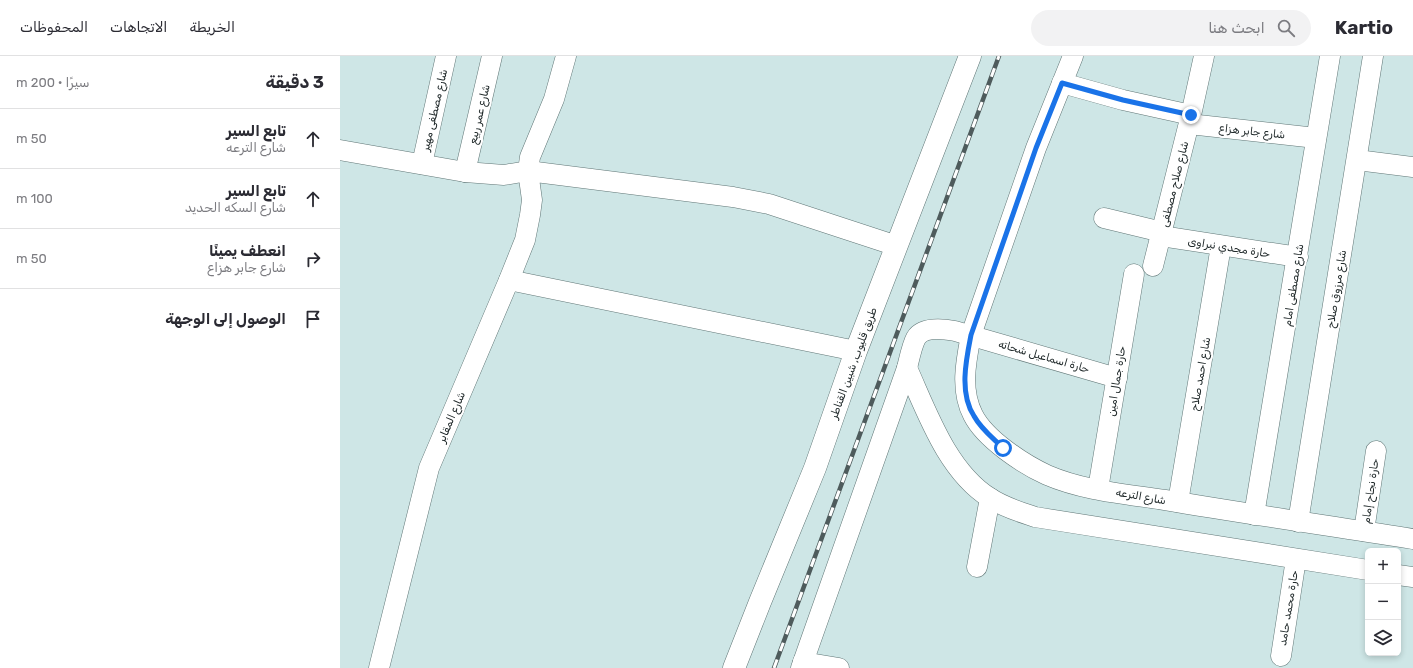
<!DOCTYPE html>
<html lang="ar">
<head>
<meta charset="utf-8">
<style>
  body { margin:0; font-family:Rubik,Vazirmatn,sans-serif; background:#f2f2f3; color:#2b2b33; direction:rtl }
  .controls { position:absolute; right:12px; bottom:12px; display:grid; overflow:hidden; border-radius:6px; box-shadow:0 2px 6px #0003 }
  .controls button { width:36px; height:36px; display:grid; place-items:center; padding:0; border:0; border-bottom:1px solid #e1e1e2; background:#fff; color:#2b2b33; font:20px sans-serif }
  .stop { position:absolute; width:12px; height:12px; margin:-9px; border:3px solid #1a73e8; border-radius:50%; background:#fff }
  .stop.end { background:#1a73e8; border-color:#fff; box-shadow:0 1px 4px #0008 }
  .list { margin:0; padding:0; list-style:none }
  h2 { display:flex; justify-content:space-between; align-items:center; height:52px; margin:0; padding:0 16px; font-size:17px }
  h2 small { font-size:13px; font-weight:400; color:#7c7c81 }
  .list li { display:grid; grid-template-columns:26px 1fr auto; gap:12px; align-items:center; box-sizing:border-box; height:60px; padding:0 16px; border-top:1px solid #e1e1e2 }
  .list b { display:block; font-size:15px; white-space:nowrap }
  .list p { margin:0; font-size:13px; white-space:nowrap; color:#7c7c81 }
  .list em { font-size:13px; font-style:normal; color:#7c7c81 }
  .icon { flex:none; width:22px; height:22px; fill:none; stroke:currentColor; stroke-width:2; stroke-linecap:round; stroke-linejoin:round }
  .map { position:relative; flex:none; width:1073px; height:612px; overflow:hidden; direction:ltr }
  header { display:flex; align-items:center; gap:24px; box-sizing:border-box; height:56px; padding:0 20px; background:#fff; border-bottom:1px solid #e1e1e2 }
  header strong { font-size:19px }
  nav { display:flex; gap:22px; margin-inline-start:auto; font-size:14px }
  .search { width:280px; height:36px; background:#f2f2f3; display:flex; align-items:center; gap:10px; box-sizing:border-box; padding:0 14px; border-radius:22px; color:#7c7c81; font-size:15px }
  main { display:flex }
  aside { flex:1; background:#fff }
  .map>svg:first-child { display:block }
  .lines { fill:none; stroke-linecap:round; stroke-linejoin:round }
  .street-casing { stroke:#607676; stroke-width:21 }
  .secondary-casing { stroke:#607676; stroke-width:23 }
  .street { stroke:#fff; stroke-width:20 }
  .secondary { stroke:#fff; stroke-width:22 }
  .rail-casing { stroke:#4e5b5c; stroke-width:4.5 }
  .rail { stroke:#fff; stroke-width:3; stroke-dasharray:9; stroke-linecap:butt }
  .route { stroke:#1a73e8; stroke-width:5 }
  .labels { text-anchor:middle; stroke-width:4; stroke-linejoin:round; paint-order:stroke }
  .street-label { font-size:11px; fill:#212a2b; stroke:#fff }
</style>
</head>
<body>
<header>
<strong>Kartio</strong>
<div class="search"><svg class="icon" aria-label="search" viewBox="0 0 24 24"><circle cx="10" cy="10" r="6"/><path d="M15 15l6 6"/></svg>ابحث هنا</div>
<nav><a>الخريطة</a><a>الاتجاهات</a><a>المحفوظات</a></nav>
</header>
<main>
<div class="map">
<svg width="1073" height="612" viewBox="0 0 1073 612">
  <rect width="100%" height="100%" fill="#cee6e6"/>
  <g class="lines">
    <g class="street-casing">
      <g id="street">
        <path d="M733 0 696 92 631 279C626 305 620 334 633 359 645 383 683 408 707 419 744 435 786 438 825 444 908 458 990 470 1073 483"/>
        <path d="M722 27 783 44 851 59"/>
        <path d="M849 68 976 82"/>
        <path d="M0 94 125 116 164 119 188 115 190 101 214 43 226 0"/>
        <path d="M1017 104 1073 111"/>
        <path d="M82 108 106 0"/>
        <path d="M125 116 152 0"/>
        <path d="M764 162 822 176"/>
        <path d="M821 180 958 201"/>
        <path d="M813 210 851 59 864 0"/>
        <path d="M169 224 516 295"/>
        <path d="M567 312C587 356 607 415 650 442 663 451 680 456 695 461L1028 514"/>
        <path d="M758 433 794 218"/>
        <path d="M838 446 881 190"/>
        <path d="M914 459 990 0"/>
        <path d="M958 466 1033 0"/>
        <path d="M1024 475 1036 395"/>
        <path d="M637 511 650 442"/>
        <path d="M1058 519 1073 521"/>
        <path d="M941 600 956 503"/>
        <path d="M463 606 499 612"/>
        <path d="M39 612 89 412 169 224 185 184 190 159 192 144 188 115 393 141 429 148 557 190"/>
        <path d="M461 612 567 312C569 304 572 289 576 282 583 270 604 273 615 275L777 322"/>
      </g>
    </g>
    <g class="secondary-casing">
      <path id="secondary" d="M394 612 420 546 475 412 516 295 630 0"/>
    </g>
    <use href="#street" class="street"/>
    <use href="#secondary" class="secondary"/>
    <g class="rail-casing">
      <path id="rail" d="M434 612 659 0"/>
    </g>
    <use href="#rail" class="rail"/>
  </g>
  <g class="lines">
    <path class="route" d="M663 392C653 382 641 373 634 360 619 337 626 304 631 279L696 92 722 27 783 44 851 59"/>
  </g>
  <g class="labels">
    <g class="street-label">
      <text transform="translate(94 54) rotate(-77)" y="4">شارع مصطفى مهير</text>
      <text transform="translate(139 58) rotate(-77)" y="4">شارع عمر ربيع</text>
      <text transform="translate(912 75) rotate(6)" y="4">شارع جابر هزاع</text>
      <text transform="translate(834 128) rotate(-76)" y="4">شارع صلاح مصطفى</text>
      <text transform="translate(889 191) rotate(9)" y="4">حارة مجدي نبراوى</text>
      <text transform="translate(953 229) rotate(-81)" y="4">شارع مصطفى امام</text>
      <text transform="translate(996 233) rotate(-81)" y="4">شارع مرزوق صلاح</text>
      <text transform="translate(704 300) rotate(16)" y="4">حارة اسماعيل شحاته</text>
      <text transform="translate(513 307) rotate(-70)" y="4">طريق قليوب, شبين القناطر</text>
      <text transform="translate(860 318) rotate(-80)" y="4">شارع احمد صلاح</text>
      <text transform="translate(776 325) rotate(-81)" y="4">حارة جمال امين</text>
      <text transform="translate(111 361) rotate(-67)" y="4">شارع المقابر</text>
      <text transform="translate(1030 435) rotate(-82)" y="4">حارة نجاح إمام</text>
      <text transform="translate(801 440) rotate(10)" y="4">شارع الترعه</text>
      <text transform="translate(948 552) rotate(-81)" y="4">حارة محمد حامد</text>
    </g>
  </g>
</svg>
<div class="controls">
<button>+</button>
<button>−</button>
<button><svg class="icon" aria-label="layers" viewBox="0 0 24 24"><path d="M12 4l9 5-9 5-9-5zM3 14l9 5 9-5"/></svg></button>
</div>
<div class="stop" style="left:663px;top:392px"></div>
<div class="stop end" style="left:851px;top:59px"></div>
</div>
<aside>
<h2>3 دقيقة<small>سيرًا · 200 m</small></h2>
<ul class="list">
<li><svg class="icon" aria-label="ahead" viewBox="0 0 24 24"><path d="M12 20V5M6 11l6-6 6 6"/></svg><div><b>تابع السير</b><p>شارع الترعه</p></div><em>50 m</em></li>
<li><svg class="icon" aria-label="ahead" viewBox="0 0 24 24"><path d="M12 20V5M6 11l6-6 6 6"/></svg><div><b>تابع السير</b><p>شارع السكه الحديد</p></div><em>100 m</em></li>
<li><svg class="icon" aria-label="right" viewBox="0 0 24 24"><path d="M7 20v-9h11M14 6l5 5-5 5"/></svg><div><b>انعطف يمينًا</b><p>شارع جابر هزاع</p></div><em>50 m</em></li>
<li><svg class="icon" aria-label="arrive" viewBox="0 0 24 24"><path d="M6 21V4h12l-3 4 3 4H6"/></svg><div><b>الوصول إلى الوجهة</b></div></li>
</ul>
</aside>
</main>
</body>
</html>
